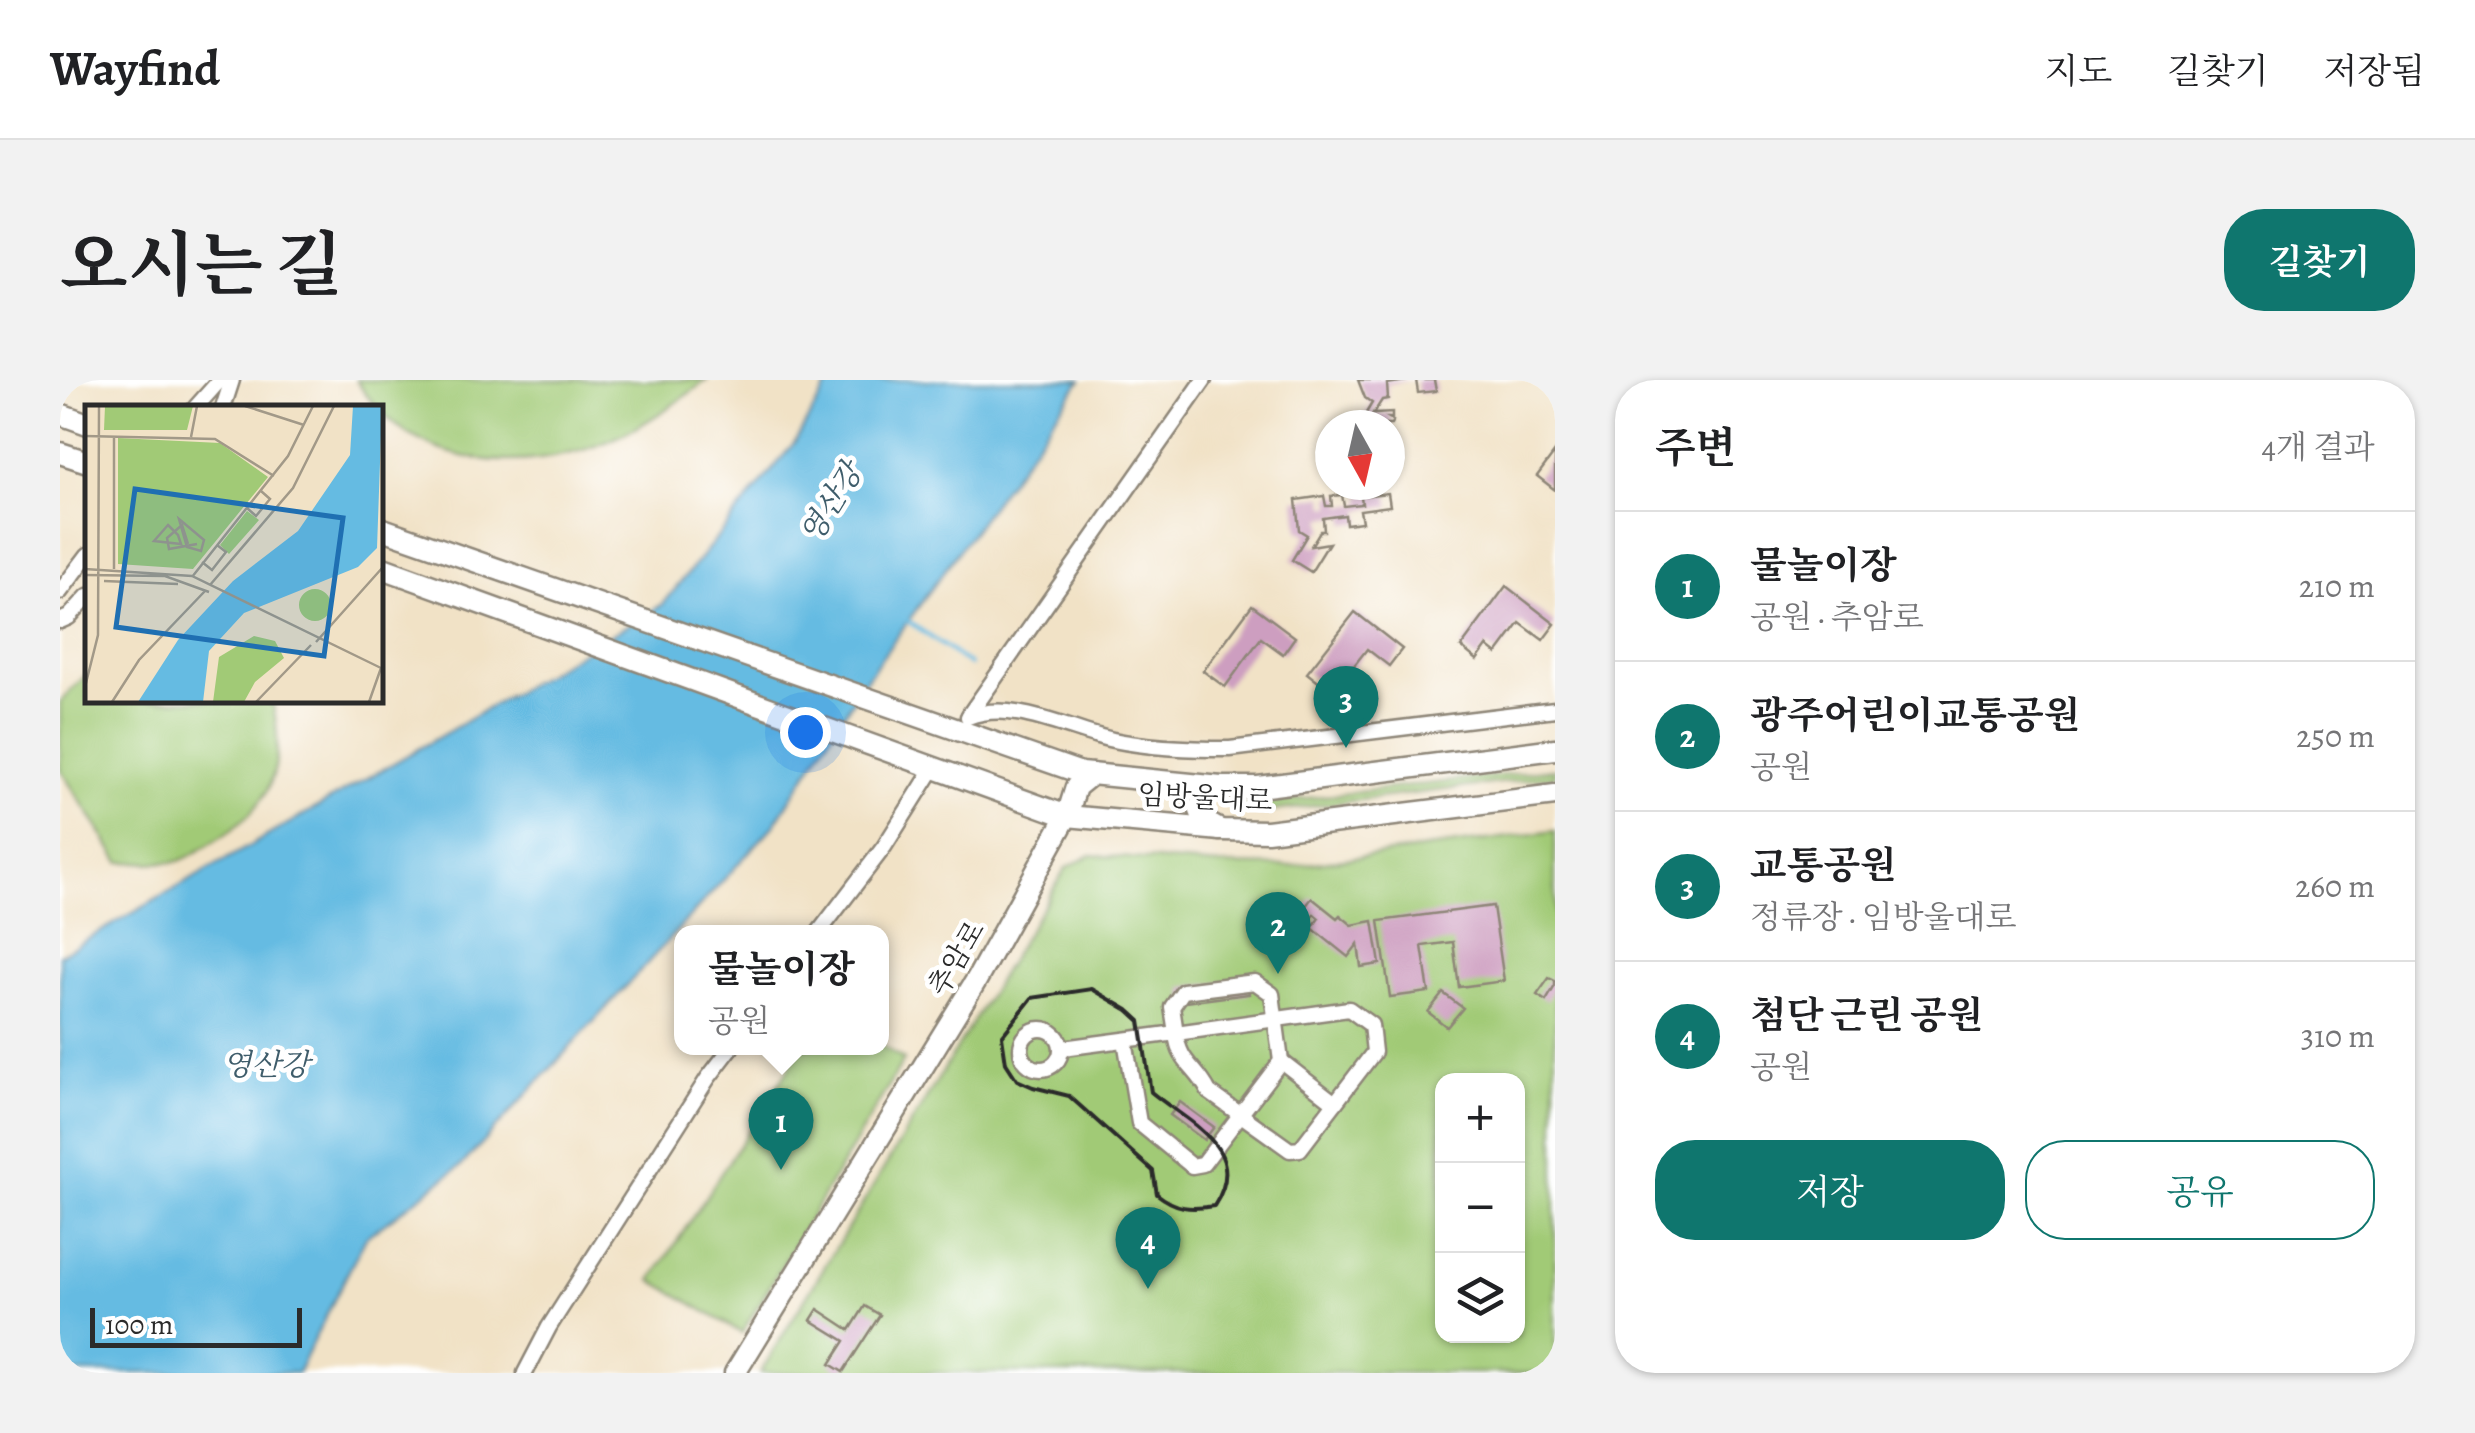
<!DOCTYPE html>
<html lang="ko">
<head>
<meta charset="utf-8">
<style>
  body { margin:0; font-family:Alegreya,"Noto Serif KR",serif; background:#f2f2f2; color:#202124 }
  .controls { position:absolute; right:30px; bottom:30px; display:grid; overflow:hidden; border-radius:20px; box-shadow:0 2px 8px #0004 }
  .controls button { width:90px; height:90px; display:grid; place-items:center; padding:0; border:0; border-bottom:2px solid #e0e0e0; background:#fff; color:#202124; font:50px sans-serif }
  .compass { position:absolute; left:1255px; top:30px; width:90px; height:90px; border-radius:50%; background:#fff; box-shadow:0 2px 8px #0004; rotate:172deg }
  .scale { position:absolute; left:30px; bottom:25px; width:212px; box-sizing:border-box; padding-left:10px; border:5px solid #2b2b2b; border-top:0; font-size:28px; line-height:35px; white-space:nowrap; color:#2b2b2b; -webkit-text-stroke:8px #fff; paint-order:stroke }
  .you { position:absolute; left:745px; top:352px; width:35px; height:35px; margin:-25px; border:8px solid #fff; border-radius:50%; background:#1a73e8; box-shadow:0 0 0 15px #1a73e833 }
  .badge { display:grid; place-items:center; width:65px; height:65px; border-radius:50%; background:#0f766e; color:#fff; font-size:32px; font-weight:700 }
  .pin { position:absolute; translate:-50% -82px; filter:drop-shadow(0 2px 5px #0008) }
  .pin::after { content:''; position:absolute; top:52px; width:35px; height:30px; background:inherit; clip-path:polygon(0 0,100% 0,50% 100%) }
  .popup { position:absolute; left:614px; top:545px; width:215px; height:130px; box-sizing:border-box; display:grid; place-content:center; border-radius:20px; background:#fff; filter:drop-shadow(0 2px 8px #0005); font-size:32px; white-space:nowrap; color:#757577 }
  .popup b { font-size:38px; color:#202124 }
  .popup::after { content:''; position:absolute; left:50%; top:100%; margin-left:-20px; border:20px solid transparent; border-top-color:#fff }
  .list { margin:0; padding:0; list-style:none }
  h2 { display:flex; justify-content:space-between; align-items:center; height:130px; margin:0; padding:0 40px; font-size:42px }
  h2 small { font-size:32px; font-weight:400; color:#757577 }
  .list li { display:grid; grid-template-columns:65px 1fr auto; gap:30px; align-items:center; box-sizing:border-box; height:150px; padding:0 40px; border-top:2px solid #e0e0e0 }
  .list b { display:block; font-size:38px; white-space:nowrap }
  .list p { margin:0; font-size:32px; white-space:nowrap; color:#757577 }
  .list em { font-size:32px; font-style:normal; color:#757577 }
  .actions { display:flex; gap:20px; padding:30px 40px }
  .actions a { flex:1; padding:22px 0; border:2px solid #0f766e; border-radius:40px; text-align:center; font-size:35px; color:#0f766e }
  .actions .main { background:#0f766e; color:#fff }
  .icon { flex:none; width:55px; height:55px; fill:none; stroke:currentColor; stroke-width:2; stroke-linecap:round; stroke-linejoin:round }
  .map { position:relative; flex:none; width:1495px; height:993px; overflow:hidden; border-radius:40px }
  header { display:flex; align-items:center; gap:60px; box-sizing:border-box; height:140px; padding:0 50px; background:#fff; border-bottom:2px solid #e0e0e0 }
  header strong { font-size:48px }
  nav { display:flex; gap:55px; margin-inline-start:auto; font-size:35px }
  .intro { display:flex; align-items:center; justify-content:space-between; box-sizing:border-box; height:240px; padding:0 60px }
  h1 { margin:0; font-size:70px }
  .button { padding:25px 45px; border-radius:40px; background:#0f766e; color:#fff; font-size:35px; font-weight:700 }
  main { display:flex; gap:60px; padding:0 60px }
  aside { flex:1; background:#fff; border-radius:40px; box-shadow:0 2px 8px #0004 }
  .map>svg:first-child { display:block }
  .green { fill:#a1ca76; stroke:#667a50; stroke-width:2.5; fill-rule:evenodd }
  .water { fill:#65bbe2; stroke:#487386; stroke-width:2.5 }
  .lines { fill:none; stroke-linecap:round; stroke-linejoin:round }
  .stream { stroke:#65bbe2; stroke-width:4 }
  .building { fill:#cd9ec0 }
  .street-casing { stroke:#8e8678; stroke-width:19 }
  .secondary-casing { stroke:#8e8678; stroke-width:25 }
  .street { stroke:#fff; stroke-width:14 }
  .secondary { stroke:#fff; stroke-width:20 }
  .rail { stroke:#2b2b2b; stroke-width:4 }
  .labels { text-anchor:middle; stroke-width:9; stroke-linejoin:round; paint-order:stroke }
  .street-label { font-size:28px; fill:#2b2b2b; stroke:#fff }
  .water-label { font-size:30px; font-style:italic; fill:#3f5d6b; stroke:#fff }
  .inset-road { fill:none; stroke:#a29988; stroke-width:2.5 }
  .view { fill:#1f6fb2; fill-opacity:0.15; stroke:#1f6fb2; stroke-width:5 }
  .inset-edge { fill:none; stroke:#2b2b2b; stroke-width:5 }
</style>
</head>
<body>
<header>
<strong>Wayfind</strong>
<nav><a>지도</a><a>길찾기</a><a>저장됨</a></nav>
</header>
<div class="intro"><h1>오시는 길</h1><a class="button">길찾기</a></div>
<main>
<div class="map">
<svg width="1495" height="993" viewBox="0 0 1495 993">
  <rect width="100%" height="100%" fill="#fff"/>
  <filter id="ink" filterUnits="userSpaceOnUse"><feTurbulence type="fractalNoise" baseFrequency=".01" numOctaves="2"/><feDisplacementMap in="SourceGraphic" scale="20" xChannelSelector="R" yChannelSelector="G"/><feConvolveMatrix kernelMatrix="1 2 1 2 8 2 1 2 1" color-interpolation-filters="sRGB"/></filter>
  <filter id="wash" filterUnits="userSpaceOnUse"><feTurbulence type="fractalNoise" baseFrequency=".0048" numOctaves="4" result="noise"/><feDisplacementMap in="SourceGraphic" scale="40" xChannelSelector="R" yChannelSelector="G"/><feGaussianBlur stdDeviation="2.25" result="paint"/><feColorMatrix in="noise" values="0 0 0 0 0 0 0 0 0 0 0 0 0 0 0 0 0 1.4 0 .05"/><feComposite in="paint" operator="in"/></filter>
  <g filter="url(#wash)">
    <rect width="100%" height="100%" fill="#f1e2c6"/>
    <g class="green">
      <path d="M296 0H647C607 30 561 62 512 73 426 94 343 75 296 0Z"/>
      <path d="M27 294 28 320H212C227 389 212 428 150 464 139 470 127 480 115 482 97 484 78 482 60 482L0 389V322Z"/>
      <path d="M1495 389V396L1212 431H1178L1172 427Z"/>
      <path d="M1495 451V993H700L1006 488 1031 475 1160 485 1232 486ZM1382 701H1458V956H1382Z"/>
      <path d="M821 665 844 680 682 953 592 900 742 668Z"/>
    </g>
    <path class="water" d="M771 0H1021L803 304 715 444 402 785 306 857 237 993H0V575L391 350 603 224 734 63Z"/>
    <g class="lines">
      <path class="stream" d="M845 239 910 285"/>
    </g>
    <g id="blocks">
      <g class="building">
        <path d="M1298 0H1353L1327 4 1328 19 1322 20 1313 34 1332 33V38H1328L1333 41 1331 45H1299L1312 23 1305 18Z"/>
        <path d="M1356 0H1374L1376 11 1358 13Z"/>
        <path d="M1495 72V110L1477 96Z"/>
        <path d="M1328 113 1330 126 1300 130 1302 142 1286 144 1285 135 1263 138 1264 151H1260L1251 166 1269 163 1251 192 1232 180 1247 155 1239 150 1236 120 1264 116 1266 126H1272L1271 116 1282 115 1284 126 1302 124 1301 116Z"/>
        <path d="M1446 206 1495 244 1483 260 1460 243 1437 274 1427 266 1417 280 1401 267Z"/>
        <path d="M1192 225 1235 257 1223 274 1201 258 1165 307 1143 291Z"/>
        <path d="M1295 232 1342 269 1329 286 1307 269 1285 297 1279 291 1266 308 1247 293Z"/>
        <path d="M1252 518 1277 538 1280 535 1292 545 1313 541 1320 584 1301 587 1298 564 1288 577 1252 548 1259 538 1254 534 1247 543 1238 536Z"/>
        <path d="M1433 526 1444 601 1399 607 1393 562 1362 566 1369 612 1330 617 1319 541Z"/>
        <path d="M1489 598 1495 601V606L1486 621 1477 615Z"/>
        <path d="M1187 599 1189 614 1125 622 1123 608Z"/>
        <path d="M1383 613 1403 628 1387 647 1368 632Z"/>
        <path d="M1120 722 1154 747 1144 760 1110 735Z"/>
        <path d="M805 926 820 935 783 992 770 984 785 961 751 940 758 929 790 950Z"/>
      </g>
    </g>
  </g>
  <g filter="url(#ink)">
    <use href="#blocks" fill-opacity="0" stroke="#8e8678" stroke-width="2.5"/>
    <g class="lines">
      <g class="street-casing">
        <g id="street">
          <path d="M135 28 160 0"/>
          <path d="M163 28 172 0"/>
          <path d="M0 212 28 175"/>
          <path d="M0 241 9 237 28 216"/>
          <path d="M909 335 1144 0"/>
          <path d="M908 337C953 319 1007 350 1053 360 1091 368 1131 369 1170 369L1495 329"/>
          <path d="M759 552 824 467 873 389"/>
          <path d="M1289 629 1311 645 1314 672 1240 769 1230 770 1149 712C1136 686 1119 684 1116 653Z"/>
          <circle cx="981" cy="669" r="20"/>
          <path d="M1003 668 1116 653 1112 627 1123 611 1195 602 1212 614 1221 681 1143 784 1132 786 1079 743 1065 660"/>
          <path d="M1221 681 1275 723"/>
          <path d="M465 993 489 947 648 698 671 668"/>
        </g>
      </g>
      <g class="secondary-casing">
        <g id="secondary">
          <path d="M0 34 28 44"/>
          <path d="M0 73 28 82"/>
          <path d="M320 148 1021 393 1161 407H1198L1495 369"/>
          <path d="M320 187 1007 436 1161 450 1207 451 1495 415"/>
          <path d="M1159 407 1143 415 1139 428 1144 441 1160 450"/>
          <path d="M675 993 917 599 1007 436 1016 407 1032 394"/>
        </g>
      </g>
      <use href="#street" class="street"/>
      <use href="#secondary" class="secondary"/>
      <path class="rail" d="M1032 609 1068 630 1080 641 1091 712C1131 745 1191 769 1154 826 1130 830 1116 829 1097 814L1093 791 1009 716 973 707 957 700 946 683 942 656 972 618Z"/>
    </g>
  </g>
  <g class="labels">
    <g class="street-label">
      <text transform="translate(1145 417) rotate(3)" y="10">임방울대로</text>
      <text transform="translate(896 578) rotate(-59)" y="10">추암로</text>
    </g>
    <g class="water-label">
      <text transform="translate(771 123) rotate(-58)" y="10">영산강</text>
      <text x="206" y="695">영산강</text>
    </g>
  </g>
  <g transform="translate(25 25)">
    <rect width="298" height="298" fill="#f1e2c6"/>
    <path d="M20 1H108L102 25H19ZM33 33 135 38 183 72 108 164 33 159ZM162 106 174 115 144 149 135 140ZM214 200a16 16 0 1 1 32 0a16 16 0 1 1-32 0ZM169 231 190 236 199 253 170 277 159 297H128L134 252Z" fill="#a1ca76"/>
    <path d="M268 1H297L292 143 273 162 159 208 124 246 118 297H53L93 235 148 176 213 126 265 50Z" fill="#65bbe2"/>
    <path class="inset-road" d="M160 1 219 20M0 31 130 34 189 71M106 32 112 1M162 103 171 111 185 94 176 86M94 114 119 135 116 146 102 142ZM83 120 93 130 96 139 69 136ZM103 139 97 120 82 133 84 144 112 139M117 157 127 165 141 147 132 140M0 164 107 171 298 264M29 164V31M0 170 80 171 124 187M107 172 203 51 228 1M19 176 93 179M125 180 208 83 249 1M231 237 298 162M0 282 13 230 14 1M27 297 54 255 120 186M171 297 226 240M284 297 296 263"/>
    <path class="view" d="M50 84 258 113 239 251 31 222Z"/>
    <rect width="298" height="298" class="inset-edge"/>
  </g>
</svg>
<div class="controls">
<button>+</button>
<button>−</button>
<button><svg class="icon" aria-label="layers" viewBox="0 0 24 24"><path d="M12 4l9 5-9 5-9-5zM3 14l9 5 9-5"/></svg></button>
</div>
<svg class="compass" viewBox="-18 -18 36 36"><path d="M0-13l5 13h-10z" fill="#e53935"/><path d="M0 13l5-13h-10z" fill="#757577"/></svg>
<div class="scale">100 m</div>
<div class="you"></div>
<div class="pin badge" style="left:721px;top:790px">1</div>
<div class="popup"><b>물놀이장</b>공원</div>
<div class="pin badge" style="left:1218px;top:594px">2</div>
<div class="pin badge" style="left:1286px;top:368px">3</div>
<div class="pin badge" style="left:1088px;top:909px">4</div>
</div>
<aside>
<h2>주변<small>4개 결과</small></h2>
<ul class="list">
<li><span class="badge">1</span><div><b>물놀이장</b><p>공원 · 추암로</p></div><em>210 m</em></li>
<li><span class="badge">2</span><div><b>광주어린이교통공원</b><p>공원</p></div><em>250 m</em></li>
<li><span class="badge">3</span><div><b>교통공원</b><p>정류장 · 임방울대로</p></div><em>260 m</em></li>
<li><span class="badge">4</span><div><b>첨단 근린 공원</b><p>공원</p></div><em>310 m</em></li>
</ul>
<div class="actions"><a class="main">저장</a><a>공유</a></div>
</aside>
</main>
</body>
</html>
